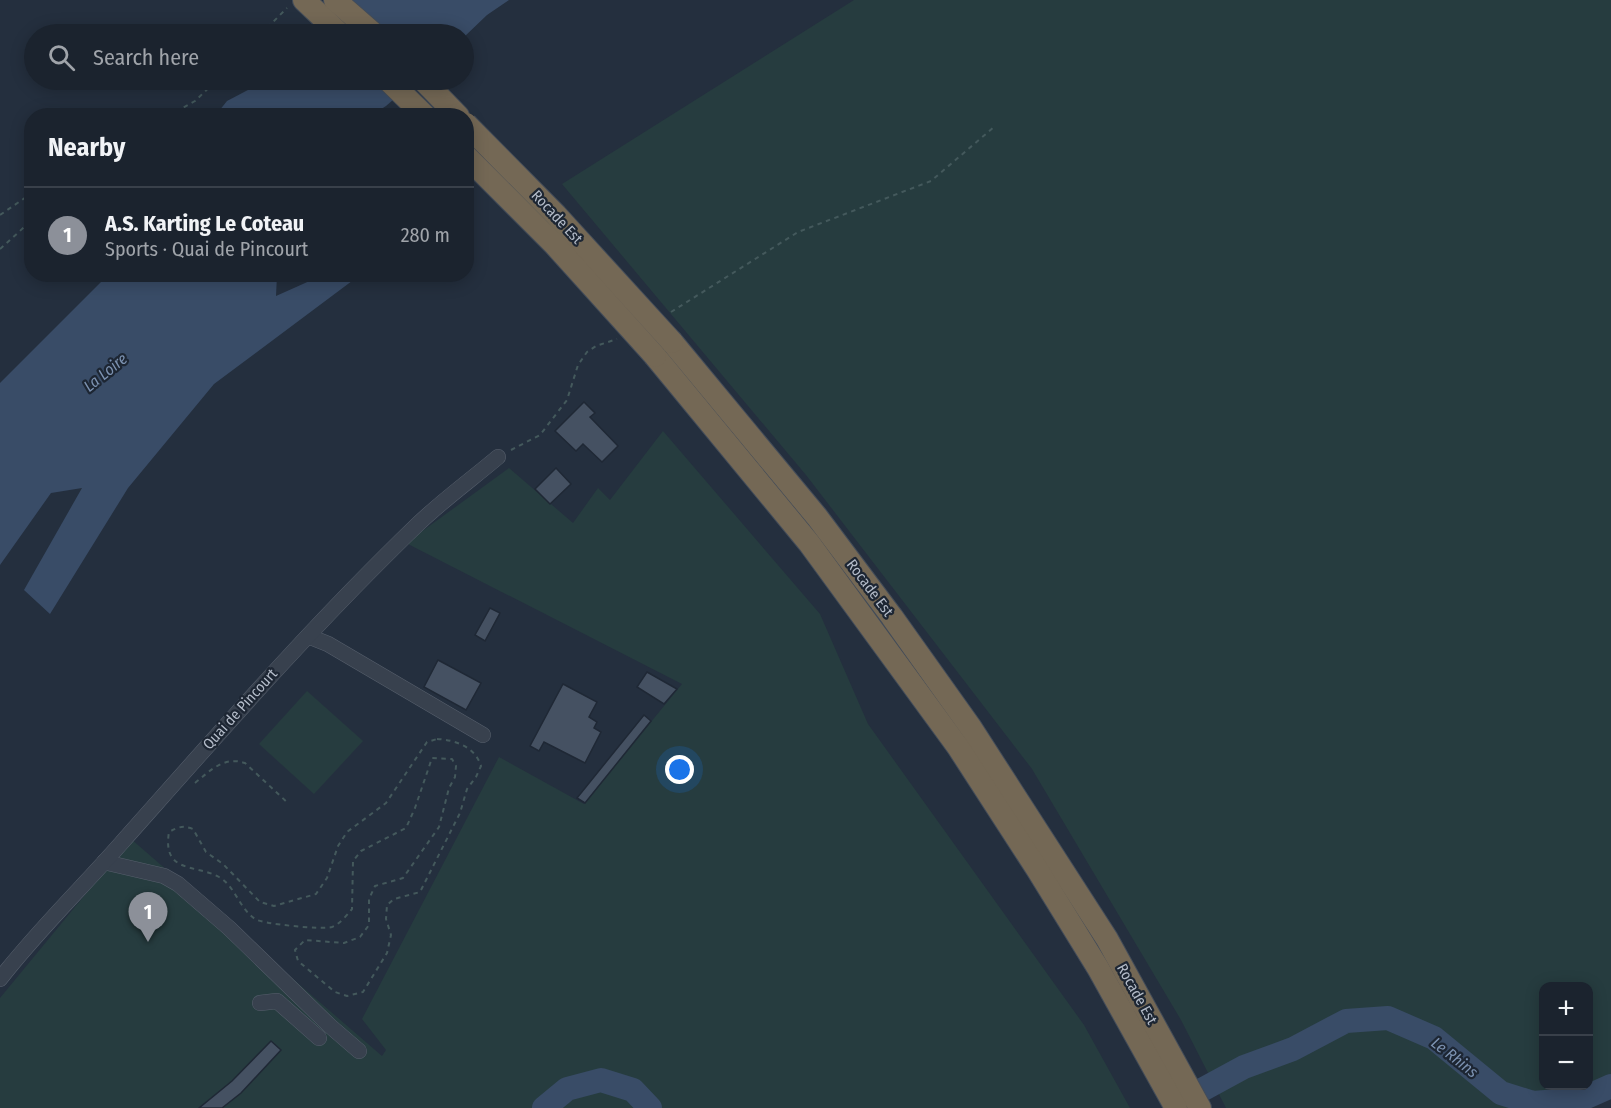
<!DOCTYPE html>
<html lang="en">
<head>
<meta charset="utf-8">
<style>
  body { margin:0; font-family:"Fira Sans Condensed",sans-serif; background:#242b36; color:#f1f3f6 }
  .controls { position:absolute; right:18px; bottom:18px; display:grid; overflow:hidden; border-radius:12px; box-shadow:0 3px 15px #0003 }
  .controls button { width:54px; height:54px; display:grid; place-items:center; padding:0; border:0; border-bottom:2px solid #39404a; background:#1b232e; color:#f1f3f6; font:30px sans-serif }
  .you { position:absolute; left:680px; top:770px; width:21px; height:21px; margin:-15px; border:4px solid #fff; border-radius:50%; background:#1a73e8; box-shadow:0 0 0 9px #1a73e833 }
  .badge { display:grid; place-items:center; width:39px; height:39px; border-radius:50%; background:#8c9099; color:#fff; font-size:20px; font-weight:700 }
  .pin { position:absolute; translate:-50% -50px; filter:drop-shadow(0 2px 3px #0008) }
  .pin::after { content:''; position:absolute; top:32px; width:21px; height:18px; background:inherit; clip-path:polygon(0 0,100% 0,50% 100%) }
  .list { margin:0; padding:0; list-style:none }
  h2 { display:flex; justify-content:space-between; align-items:center; height:78px; margin:0; padding:0 24px; font-size:26px }
  h2 small { font-size:20px; font-weight:400; color:#a0a4aa }
  .list li { display:grid; grid-template-columns:39px 1fr auto; gap:18px; align-items:center; box-sizing:border-box; height:96px; padding:0 24px; border-top:2px solid #39404a }
  .list b { display:block; font-size:22px; white-space:nowrap }
  .list p { margin:0; font-size:20px; white-space:nowrap; color:#a0a4aa }
  .list em { font-size:20px; font-style:normal; color:#a0a4aa }
  .icon { flex:none; width:33px; height:33px; fill:none; stroke:currentColor; stroke-width:2; stroke-linecap:round; stroke-linejoin:round }
  .map { position:relative; flex:none; width:1611px; height:1108px; overflow:hidden }
  .search { position:absolute; background:#1b232e; box-shadow:0 3px 15px #0003; left:24px; top:24px; width:450px; height:66px; display:flex; align-items:center; gap:15px; box-sizing:border-box; padding:0 21px; border-radius:33px; color:#a0a4aa; font-size:22px }
  .panel { position:absolute; background:#1b232e; box-shadow:0 3px 15px #0003; left:24px; top:108px; width:450px; height:174px; border-radius:24px }
  .map>svg:first-child { display:block }
  .green { fill:#263c3f; fill-rule:evenodd }
  .water { fill:#394c67 }
  .lines { fill:none; stroke-linecap:round; stroke-linejoin:round }
  .river { stroke:#394c67; stroke-width:24 }
  .building { fill:#455162; stroke:#1f2835; stroke-width:1.5 }
  .minor-casing { stroke:#565f6c; stroke-width:16 }
  .highway-casing { stroke:#434c59; stroke-width:24 }
  .path { stroke:#44595c; stroke-width:2; stroke-dasharray:4.5 4.5; stroke-linecap:butt }
  .minor { stroke:#38414e; stroke-width:15 }
  .highway { stroke:#746855; stroke-width:22 }
  .highway-bridge-casing { stroke:#434c59; stroke-width:24; stroke-linecap:butt }
  .highway-bridge { stroke:#746855; stroke-width:22 }
  .labels { text-anchor:middle; stroke-width:4.5; stroke-linejoin:round; paint-order:stroke }
  .street-label { font-size:15px; fill:#b4bcc9; stroke:#1d2633 }
  .water-label { font-size:16px; font-style:italic; fill:#7c92b1; stroke:#1d2633 }
</style>
</head>
<body>
<div class="map">
<svg width="1611" height="1108" viewBox="0 0 1611 1108">
  <rect width="100%" height="100%" fill="#242f3e"/>
  <g class="green">
    <path d="M854 0H1611V1080L1581 1108H1226L1181 1020 1032 769 806 475 562 184ZM1588 986V1086H1544V986Z"/>
    <path d="M663 431 820 614 868 724 1084 1025 1130 1108H0V998L131 839 382 1056 386 1050 362 1019 499 757 584 804 682 684 406 543 509 468 573 523 598 488 610 500Z"/>
    <path d="M307 691 363 741 314 794 259 744Z"/>
  </g>
  <g class="water">
    <path d="M351 0H509L487 15 464 37V34H326Z"/>
    <path d="M267 80H416L386 106 372 115 215 116 227 101Z"/>
    <path d="M108 275H277L276 296 323 275H360L214 384 128 488 50 614 24 590 82 488 51 493 0 565V383Z"/>
  </g>
  <g class="lines">
    <g class="river">
      <path d="M1174 1105 1244 1067 1293 1049 1346 1021 1388 1018 1434 1038 1501 1093 1533 1103 1582 1099 1611 1086"/>
      <path d="M544 1108 567 1089 601 1080 633 1090 650 1108"/>
    </g>
  </g>
  <g class="building">
    <path d="M584 402 595 413 590 417 618 446 602 462 583 444 576 451 555 431Z"/>
    <path d="M556 468 571 484 550 504 535 489Z"/>
    <path d="M490 608 500 613 485 641 475 635Z"/>
    <path d="M438 660 481 683 466 710 424 687Z"/>
    <path d="M647 672 677 689 664 704 637 687Z"/>
    <path d="M563 684 597 702 589 717 597 722 594 728 601 732 585 763 544 742 539 751 530 746Z"/>
    <path d="M644 715 651 721 585 803 577 798Z"/>
    <path d="M271 1041 281 1050 241 1093 222 1108H199L232 1081Z"/>
  </g>
  <g class="lines">
    <g class="minor-casing">
      <g id="minor">
        <path d="M308 636 328 644 483 735"/>
        <path d="M104 862 164 876 178 884 229 928 330 1026 359 1051"/>
        <path d="M0 979C38 930 83 887 124 840 220 732 314 624 418 524 443 500 472 479 498 457"/>
        <path d="M260 1003 277 1001 319 1038"/>
      </g>
    </g>
    <g class="highway-casing">
      <g id="highway">
        <path d="M304 0 340 34"/>
        <path d="M335 0 374 34"/>
        <path d="M388 80 425 116"/>
        <path d="M423 80 458 116"/>
        <path d="M672 342 817 517 892 617 971 728 1107 939 1200 1108"/>
        <path d="M655 356 809 543 958 747 1037 869 1098 968 1176 1108"/>
      </g>
    </g>
    <g class="path">
      <path d="M261 34 287 8"/>
      <path d="M168 116 195 101 217 80"/>
      <path d="M0 215 32 193"/>
      <path d="M0 249 32 220"/>
      <path d="M671 312 798 232 931 181 994 127"/>
      <path d="M511 450 540 435 567 400 578 365 587 352 596 346 617 339"/>
      <path d="M437 739C456 740 475 747 481 766L476 777 467 789 460 813 420 892 394 899 387 905 386 919 391 935 387 953 363 992 347 996 335 992 298 961 295 950 305 940 344 943 360 937 369 925V899L375 886 403 878 439 827 449 788 455 777 456 766 452 759 432 758 415 808 406 828 361 851 353 861 352 909C347 915 340 924 332 927 323 930 262 924 255 919 239 908 235 886 219 877 196 864 162 874 169 832 178 827 183 825 193 829L206 852 223 864 260 902 274 906 316 894 327 878 338 846 347 832 386 803 427 742Z"/>
      <path d="M195 783C211 770 224 756 245 763L289 804"/>
    </g>
    <use href="#minor" class="minor"/>
    <use href="#highway" class="highway"/>
    <g class="highway-bridge-casing">
      <g id="highway-bridge">
        <path d="M466 124 556 215 672 342"/>
        <path d="M466 156 554 244 655 356"/>
      </g>
    </g>
    <use href="#highway-bridge" class="highway-bridge"/>
  </g>
  <g class="labels">
    <g class="street-label">
      <text transform="translate(557 217) rotate(47)" y="5">Rocade Est</text>
      <text transform="translate(870 588) rotate(53)" y="5">Rocade Est</text>
      <text transform="translate(240 709) rotate(-48)" y="5">Quai de Pincourt</text>
      <text transform="translate(1137 994) rotate(61)" y="5">Rocade Est</text>
    </g>
    <g class="water-label">
      <text transform="translate(105 372) rotate(-39)" y="6">La Loire</text>
      <text transform="translate(1455 1057) rotate(38)" y="6">Le Rhins</text>
    </g>
  </g>
</svg>
<div class="controls">
<button>+</button>
<button>−</button>
</div>
<div class="you"></div>
<div class="pin badge" style="left:148px;top:942px">1</div>
<div class="search"><svg class="icon" aria-label="search" viewBox="0 0 24 24"><circle cx="10" cy="10" r="6"/><path d="M15 15l6 6"/></svg>Search here</div>
<section class="panel">
<h2>Nearby<small></small></h2>
<ul class="list">
<li><span class="badge">1</span><div><b>A.S. Karting Le Coteau</b><p>Sports · Quai de Pincourt</p></div><em>280 m</em></li>
</ul>
</section>
</div>
</body>
</html>
